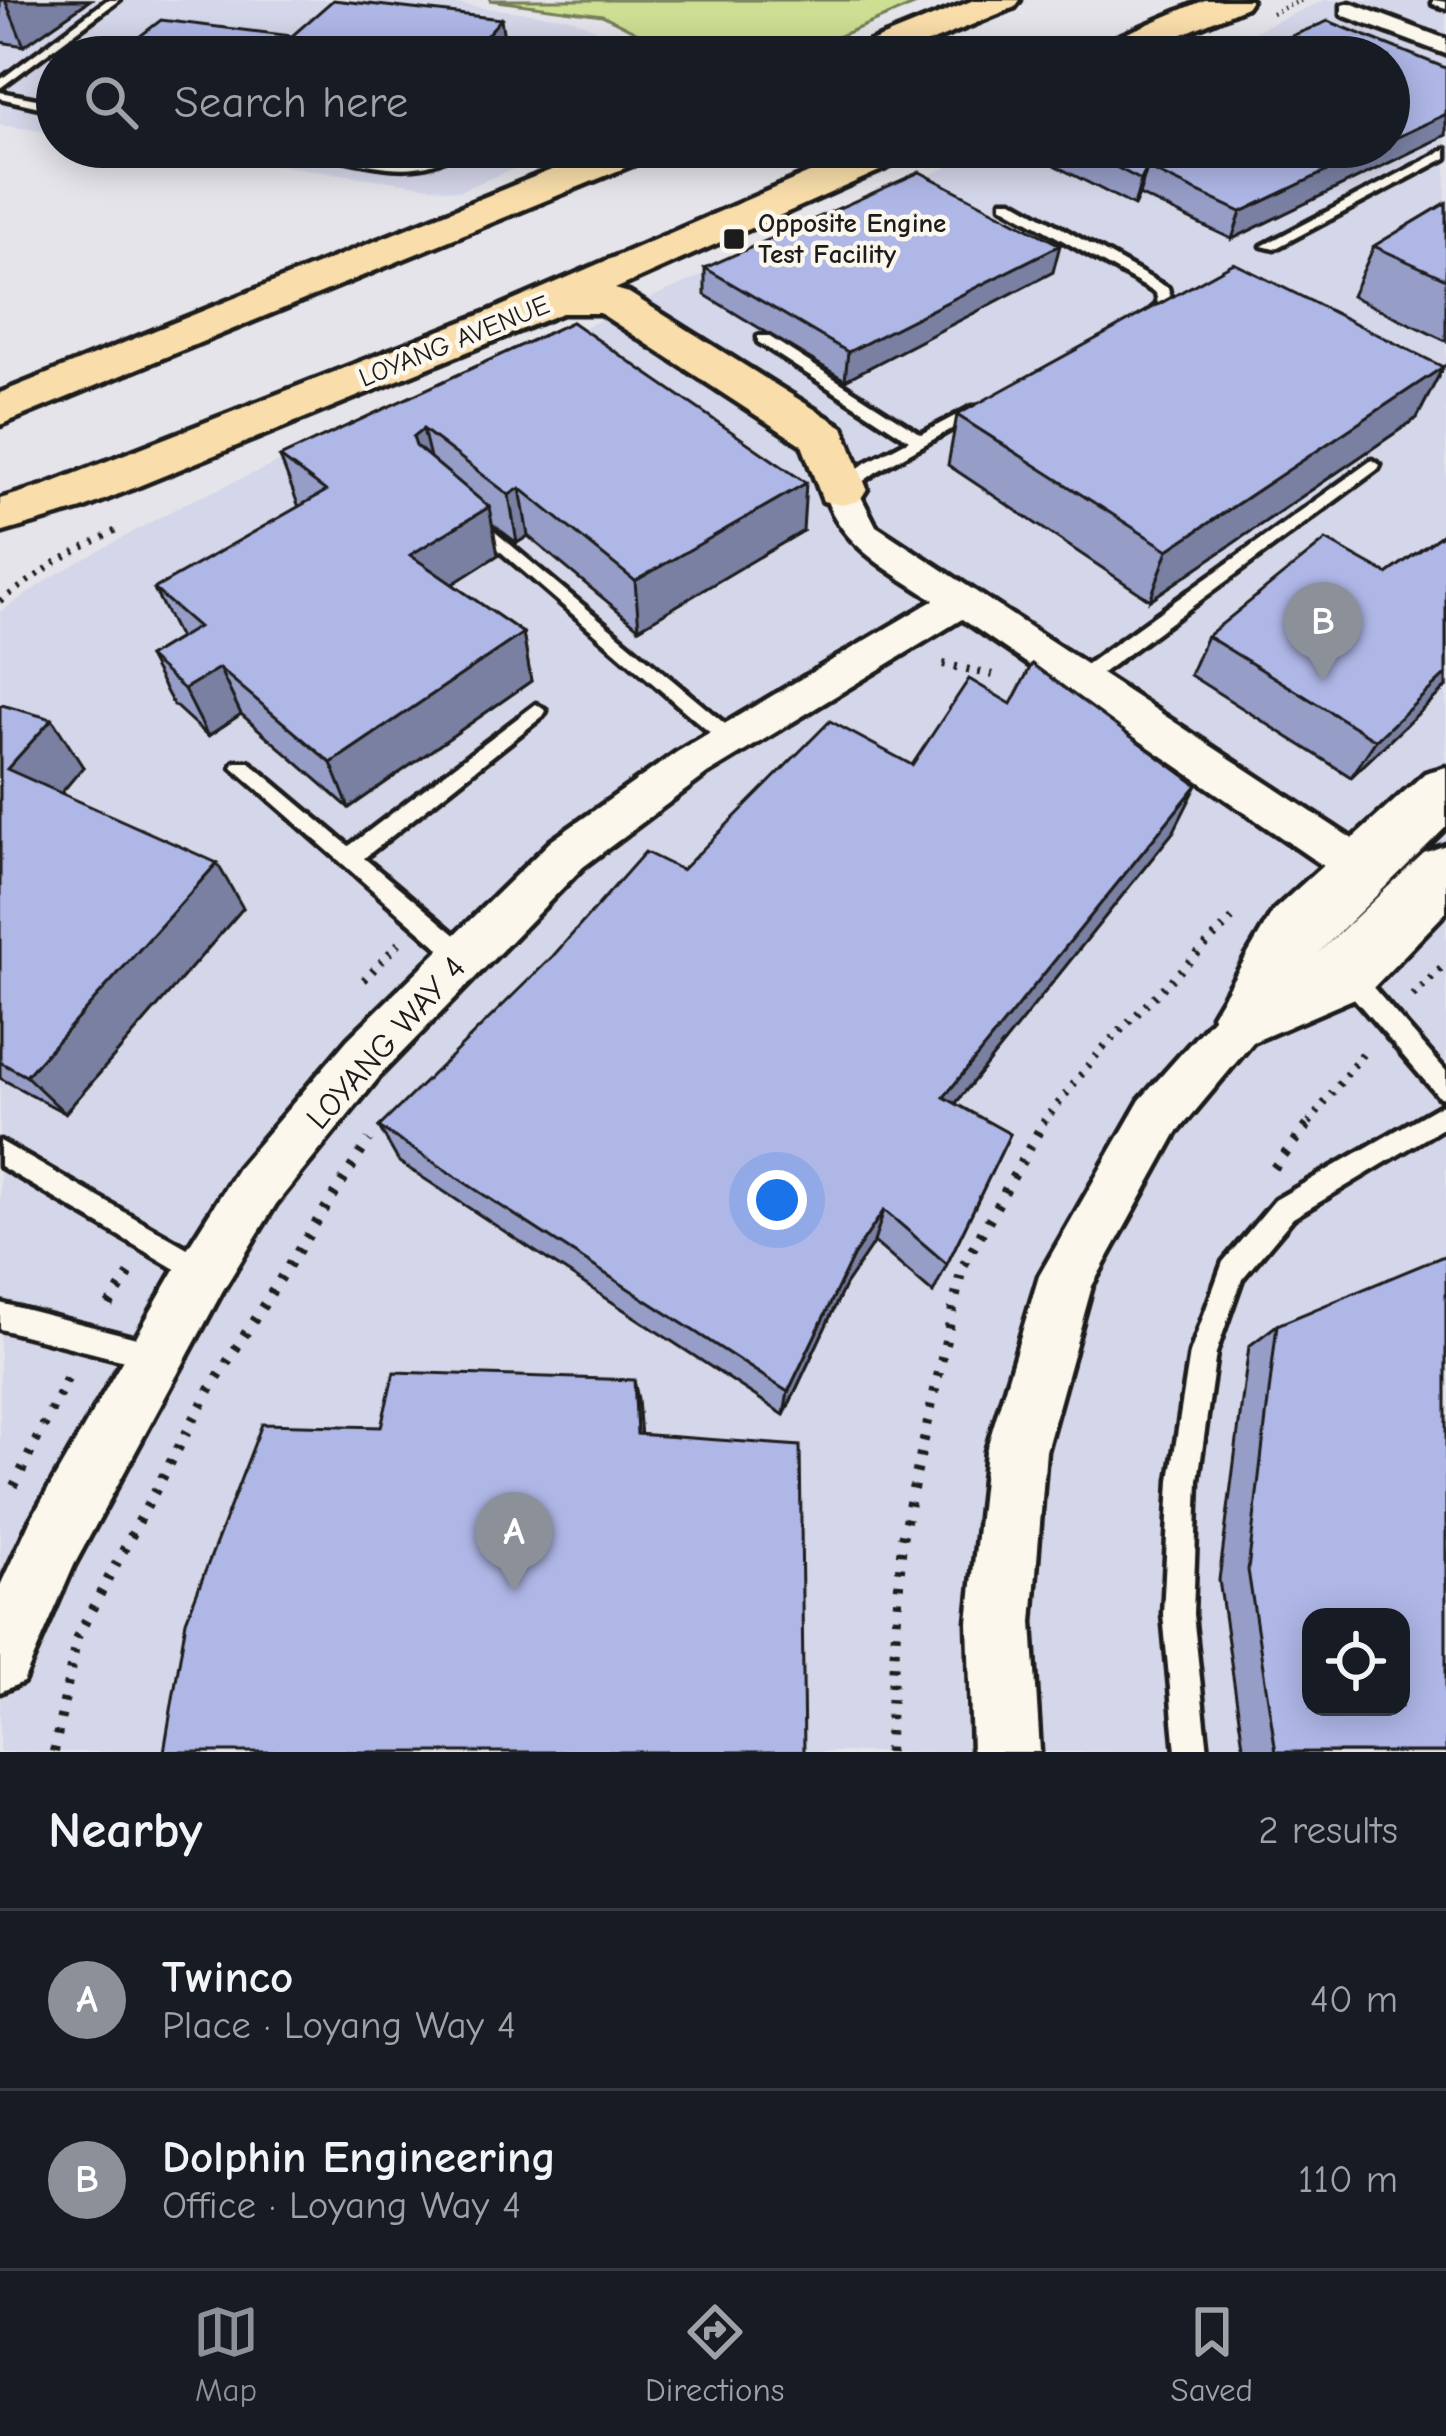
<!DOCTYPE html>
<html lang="en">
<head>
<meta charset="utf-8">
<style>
  body { margin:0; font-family:"Comic Neue",sans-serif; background:#20242c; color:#f1f3f6 }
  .controls { position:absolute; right:36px; bottom:36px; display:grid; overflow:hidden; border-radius:24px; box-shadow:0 6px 30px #0003 }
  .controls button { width:108px; height:108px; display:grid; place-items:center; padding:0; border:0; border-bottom:3px solid #363941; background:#171b24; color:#f1f3f6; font:60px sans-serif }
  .you { position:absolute; left:777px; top:1200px; width:42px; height:42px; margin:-30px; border:9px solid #fff; border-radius:50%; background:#1a73e8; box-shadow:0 0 0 18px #1a73e833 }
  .badge { display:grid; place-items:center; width:78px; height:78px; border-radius:50%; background:#8c9099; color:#fff; font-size:39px; font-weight:700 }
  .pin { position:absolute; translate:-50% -99px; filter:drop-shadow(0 3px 6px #0008) }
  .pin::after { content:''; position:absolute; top:63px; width:42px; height:36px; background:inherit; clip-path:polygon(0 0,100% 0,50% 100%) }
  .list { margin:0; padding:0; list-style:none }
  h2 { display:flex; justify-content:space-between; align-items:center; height:156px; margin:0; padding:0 48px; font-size:51px }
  h2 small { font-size:39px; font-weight:400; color:#9ea1a6 }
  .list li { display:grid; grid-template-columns:78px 1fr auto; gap:36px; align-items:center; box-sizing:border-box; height:180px; padding:0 48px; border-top:3px solid #363941 }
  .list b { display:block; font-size:45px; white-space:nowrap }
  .list p { margin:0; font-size:39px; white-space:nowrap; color:#9ea1a6 }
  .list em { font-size:39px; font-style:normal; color:#9ea1a6 }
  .icon { flex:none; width:66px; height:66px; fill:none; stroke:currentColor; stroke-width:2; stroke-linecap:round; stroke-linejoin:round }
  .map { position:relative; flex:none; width:1446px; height:1752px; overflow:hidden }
  .search { position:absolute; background:#171b24; box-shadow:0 6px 30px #0003; left:36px; right:36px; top:36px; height:132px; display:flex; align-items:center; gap:30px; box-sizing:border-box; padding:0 42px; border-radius:66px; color:#9ea1a6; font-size:45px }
  .sheet { height:516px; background:#171b24 }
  nav { display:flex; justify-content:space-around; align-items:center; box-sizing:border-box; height:168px; border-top:3px solid #363941; background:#171b24; font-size:33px; color:#9ea1a6 }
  nav a { display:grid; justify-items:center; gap:6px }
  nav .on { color:#8c9099 }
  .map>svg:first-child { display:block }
  .built { fill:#d4d6e9; fill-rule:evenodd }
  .green { fill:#cddf93; stroke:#747e58; stroke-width:3 }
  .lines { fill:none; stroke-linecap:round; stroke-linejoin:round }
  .lane-casing { stroke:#1c1c1c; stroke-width:9 }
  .street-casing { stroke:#1c1c1c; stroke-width:9 }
  .secondary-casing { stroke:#1c1c1c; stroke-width:9 }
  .primary-casing { stroke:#1c1c1c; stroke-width:9 }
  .path-far3 { stroke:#1c1c1c; stroke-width:4.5; stroke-dasharray:1.5 4.5; stroke-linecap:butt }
  .path-far2 { stroke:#1c1c1c; stroke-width:6; stroke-dasharray:3 8; stroke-linecap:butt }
  .path-far1 { stroke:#1c1c1c; stroke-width:8; stroke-dasharray:3 9; stroke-linecap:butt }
  .path { stroke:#1c1c1c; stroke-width:10; stroke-dasharray:4.5 12; stroke-linecap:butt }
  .lane { fill:#fbf7ec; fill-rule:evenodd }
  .street { fill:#fbf7ec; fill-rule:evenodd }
  .secondary { fill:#fbf7ec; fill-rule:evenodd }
  .primary { fill:#f9deab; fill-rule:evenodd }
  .wall { fill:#969dc7; stroke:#1c1c1c; stroke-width:3 }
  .shaded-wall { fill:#7a80a2; stroke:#1c1c1c; stroke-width:3 }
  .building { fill:#afb7e7; stroke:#1c1c1c; stroke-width:3; fill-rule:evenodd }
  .poi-dot { fill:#1c1c1c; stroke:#fbf7ec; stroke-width:4.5 }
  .labels { text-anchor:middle; stroke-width:9; stroke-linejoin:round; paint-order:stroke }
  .far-poi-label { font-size:27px; font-weight:bold; fill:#1c1c1c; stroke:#fbf7ec; text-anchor:start }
  .far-street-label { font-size:27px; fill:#1c1c1c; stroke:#fbf7ec }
  .street-label { font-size:33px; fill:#1c1c1c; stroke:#fbf7ec }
</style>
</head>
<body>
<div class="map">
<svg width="1446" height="1752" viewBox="0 0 1446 1752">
  <rect width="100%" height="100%" fill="#e4e4ea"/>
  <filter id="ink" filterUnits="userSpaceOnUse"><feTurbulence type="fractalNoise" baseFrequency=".00833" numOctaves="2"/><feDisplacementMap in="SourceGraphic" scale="24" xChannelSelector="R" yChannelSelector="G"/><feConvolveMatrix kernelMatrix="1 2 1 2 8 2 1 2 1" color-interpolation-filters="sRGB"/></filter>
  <g filter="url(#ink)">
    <g class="built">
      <path d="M0 0H419L570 18 658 57H57V133L0 125Z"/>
      <path d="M1325 0H1446V1752H0V612L55 575 182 505 993 147H1389V57H1196ZM1311 1617H1401V1707H1311Z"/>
      <path d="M153 147H566L459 191Z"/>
    </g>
    <path class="green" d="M489 0H926L789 57H686L602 15Z"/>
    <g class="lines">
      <g class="lane-casing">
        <g id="lane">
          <path d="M107 0H119L0 88V80Z"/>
          <path d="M1433 0 1446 2V8L1433 4Z"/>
          <path d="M0 92 57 103V111L0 98Z"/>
          <path d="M299 147C335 147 370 161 406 160 427 160 442 147 462 147 429 177 384 168 344 159 329 156 312 154 299 147Z"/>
          <path d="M1446 149V158L1274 249 1262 246Z"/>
          <path d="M1002 200H1012L1168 288 1172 305 1153 323H1143V317L1158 304 1156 293 1002 206Z"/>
          <path d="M758 336H768L921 434 972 407H982L985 410 876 472 847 493H835V485L864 464 909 440 758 342Z"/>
          <path d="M1372 460 1380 465 1378 469 1087 684H1073L1071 679 1073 674Z"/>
          <path d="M476 516 737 734 740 739 737 744H723L470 525V517Z"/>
          <path d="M536 704 546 711 543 716 364 858 471 948 474 955 471 962 463 964 455 962 232 767 235 762H249L349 846Z"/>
          <path d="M1348 965 1356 968 1446 1071V1099L1438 1096 1340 982 1337 975 1340 968Z"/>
          <path d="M1446 1102V1126L1293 1218 1242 1279 1216 1353 1198 1480 1193 1614 1208 1752H1176L1163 1614 1170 1480 1190 1353 1223 1262 1275 1200Z"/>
          <path d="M0 1141 212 1262 216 1271 212 1280 203 1284 194 1280 0 1166Z"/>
          <path d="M0 1303 156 1343 165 1347 169 1356 165 1365 156 1369 0 1329Z"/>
        </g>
      </g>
      <g class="street-casing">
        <g id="street">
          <path d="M1350 3 1446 39V54L1342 15V5Z"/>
          <path d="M841 478 853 481 876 526 1377 855 1383 868 1377 881 1361 886 1345 881 962 619 707 774 583 867 384 1071 276 1204 223 1290 74 1565 23 1682 0 1692V1586L30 1521 185 1252 238 1168 348 1039 551 841 677 752 934 600C888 569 839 546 823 489L829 481Z"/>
          <path d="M1246 994 1263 1000 1270 1015 1263 1030 1176 1134 1092 1286 1046 1451 1032 1622 1040 1752H972L968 1622 986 1451 1039 1276 1140 1100 1229 1000Z"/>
        </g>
      </g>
      <g class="secondary-casing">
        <path id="secondary" d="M1446 767V827L1317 954 1424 853 1446 845V912L1369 992 1246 1045 1222 1036 1212 1015 1274 910 1425 773Z"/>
      </g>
      <g class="primary-casing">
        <g id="primary">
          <path d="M974 0H1020L1015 7 894 57H845L851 50Z"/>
          <path d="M1205 0H1251L1246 7 1129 57H1081L1087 50Z"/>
          <path d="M608 147H661L656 155 0 425V393Z"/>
          <path d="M869 147H920L915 155 615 289 629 293 843 427 867 489 859 501 841 505 823 501 802 445 600 313H562L82 509 0 533V499L46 485 490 311Z"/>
        </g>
      </g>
      <g class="path-far3">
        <path d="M1272 13 1302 0"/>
        <path d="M940 159 968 147"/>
      </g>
      <path class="path-far2" d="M0 601 56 562 122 527"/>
      <g class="path-far1">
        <path d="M943 664 993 675"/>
        <path d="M364 980 399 943"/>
        <path d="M1413 996 1446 964"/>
        <path d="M1043 1123 1099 1052 1235 916"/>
        <path d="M1309 1123 1364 1052"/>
      </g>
      <g class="path">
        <path d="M1274 1168 1312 1120"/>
        <path d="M109 1305 130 1273"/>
        <path d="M14 1486 71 1370"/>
        <path d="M54 1752 77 1637 210 1389 369 1140"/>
        <path d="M888 1752 902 1539 962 1268 1045 1120"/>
      </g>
      <use href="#lane" class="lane"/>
      <use href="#street" class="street"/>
      <use href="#secondary" class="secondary"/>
      <use href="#primary" class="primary"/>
    </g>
    <g class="wall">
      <path d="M0 0H90L24 46 0 42Z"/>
      <path d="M1446 68V135L1232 239 1139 195 1134 206 1046 161 1049 147H1389Z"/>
      <path d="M1446 203V341L1352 296 1374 246Z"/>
      <path d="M705 268 1053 272 845 380 705 295Z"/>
      <path d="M572 322 803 531 639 628 528 536 517 543 492 524 498 555 452 584 523 633 531 681 349 808 241 714 208 736 173 704 148 657 179 638 154 589 299 507 280 457Z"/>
      <path d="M1443 367 1417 418 1150 600 948 465 957 415Z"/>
      <path d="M1446 532V687L1351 777 1190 675 1207 636 1387 574Z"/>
      <path d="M0 707 83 767 61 793 243 908 65 1113 0 1078Z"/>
      <path d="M912 765 1174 831 955 1104 1010 1134 933 1293 874 1242 845 1285 784 1415 399 1162 379 1127 682 870Z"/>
      <path d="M1277 1325 1446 1752H1244L1219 1580 1249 1346Z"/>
    </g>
    <g class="shaded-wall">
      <path d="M5 0H90L24 46Z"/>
      <path d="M501 19 505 44 493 57H467Z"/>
      <path d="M1446 114V135L1232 239 1241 212 1377 147H1389V141Z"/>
      <path d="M1147 168 1139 195 1134 206 1141 180Z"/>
      <path d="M1060 245 1053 272 845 380 848 352Z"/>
      <path d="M1443 367 1417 418 1150 600 1168 550Z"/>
      <path d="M423 429 435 478 425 486 413 437Z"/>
      <path d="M806 483 803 531 639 628 635 581Z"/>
      <path d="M520 488 528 536 517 543 509 495Z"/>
      <path d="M489 507 498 555 423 603 410 555Z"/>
      <path d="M523 633 531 681 349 808 331 763Z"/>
      <path d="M219 668 241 714 208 736 184 689Z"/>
      <path d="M1446 674V687L1351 777 1376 740Z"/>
      <path d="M52 719 83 767 42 816 7 769Z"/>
      <path d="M1197 785 1174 831 931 1134 944 1097Z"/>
      <path d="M217 863 243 908 65 1113 26 1076Z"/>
      <path d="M884 1210 874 1242 845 1285 784 1415 788 1392 853 1256Z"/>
      <path d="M634 1380 638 1399 642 1450 637 1434Z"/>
    </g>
    <g class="building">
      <path d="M333 0 501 19 467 57H113L161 20 292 36Z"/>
      <path d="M1328 21 1446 68V114L1389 141V57H1240Z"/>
      <path d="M1077 147H1377L1241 212 1147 168 1141 180Z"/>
      <path d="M920 172 1060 245 848 352 705 268Z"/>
      <path d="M1446 203V279L1374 246Z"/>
      <path d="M1234 263 1443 367 1168 550 957 415Z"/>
      <path d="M572 322 806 483 635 581 520 488 509 495 423 429 413 437 416 446 489 507 410 555 523 633 331 763 219 668 184 689 148 657 198 627 154 589 326 491 280 457Z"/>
      <path d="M1446 532V674L1376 740 1207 636 1326 540 1387 574Z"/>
      <path d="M1032 664 1197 785 944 1097 1010 1134 947 1264 884 1210 853 1256 788 1392 379 1127 553 956 645 852 682 870 830 721 912 765 969 679 1011 704Z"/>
      <path d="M2 705 52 719 7 769 217 863 26 1076 0 1062V707Z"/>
      <path d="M1446 1255V1752H1276L1248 1570 1277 1325ZM1311 1617H1401V1707H1311Z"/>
      <path d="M394 1372 634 1380 637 1434 800 1446 804 1752H164L186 1621 262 1424 381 1427Z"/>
    </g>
  </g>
  <rect class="poi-dot" x="722" y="227" width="24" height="24" rx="6"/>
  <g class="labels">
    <g class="far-poi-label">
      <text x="758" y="232">Opposite Engine<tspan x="758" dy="31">Test Facility</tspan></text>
    </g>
    <g class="far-street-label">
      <text transform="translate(454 341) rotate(-22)" y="9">LOYANG AVENUE</text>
    </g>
    <g class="street-label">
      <text transform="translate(385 1042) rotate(-48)" y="12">LOYANG WAY 4</text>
    </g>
  </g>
</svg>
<div class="controls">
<button><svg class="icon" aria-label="locate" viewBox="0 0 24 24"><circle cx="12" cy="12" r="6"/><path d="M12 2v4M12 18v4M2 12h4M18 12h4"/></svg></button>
</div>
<div class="you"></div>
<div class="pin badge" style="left:514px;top:1591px">A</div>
<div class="pin badge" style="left:1323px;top:681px">B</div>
<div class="search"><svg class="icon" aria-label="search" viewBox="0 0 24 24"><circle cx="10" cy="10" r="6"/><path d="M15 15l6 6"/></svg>Search here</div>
</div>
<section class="sheet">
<h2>Nearby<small>2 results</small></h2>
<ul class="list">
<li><span class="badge">A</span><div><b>Twinco</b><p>Place · Loyang Way 4</p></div><em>40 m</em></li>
<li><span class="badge">B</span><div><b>Dolphin Engineering</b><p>Office · Loyang Way 4</p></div><em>110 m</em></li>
</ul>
</section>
<nav>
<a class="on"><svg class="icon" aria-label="map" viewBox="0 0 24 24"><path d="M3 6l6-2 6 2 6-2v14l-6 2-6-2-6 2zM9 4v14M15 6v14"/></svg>Map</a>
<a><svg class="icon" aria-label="directions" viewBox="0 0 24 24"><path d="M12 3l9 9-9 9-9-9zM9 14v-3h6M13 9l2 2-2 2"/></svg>Directions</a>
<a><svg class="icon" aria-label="saved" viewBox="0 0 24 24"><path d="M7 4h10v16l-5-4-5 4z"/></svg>Saved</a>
</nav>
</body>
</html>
